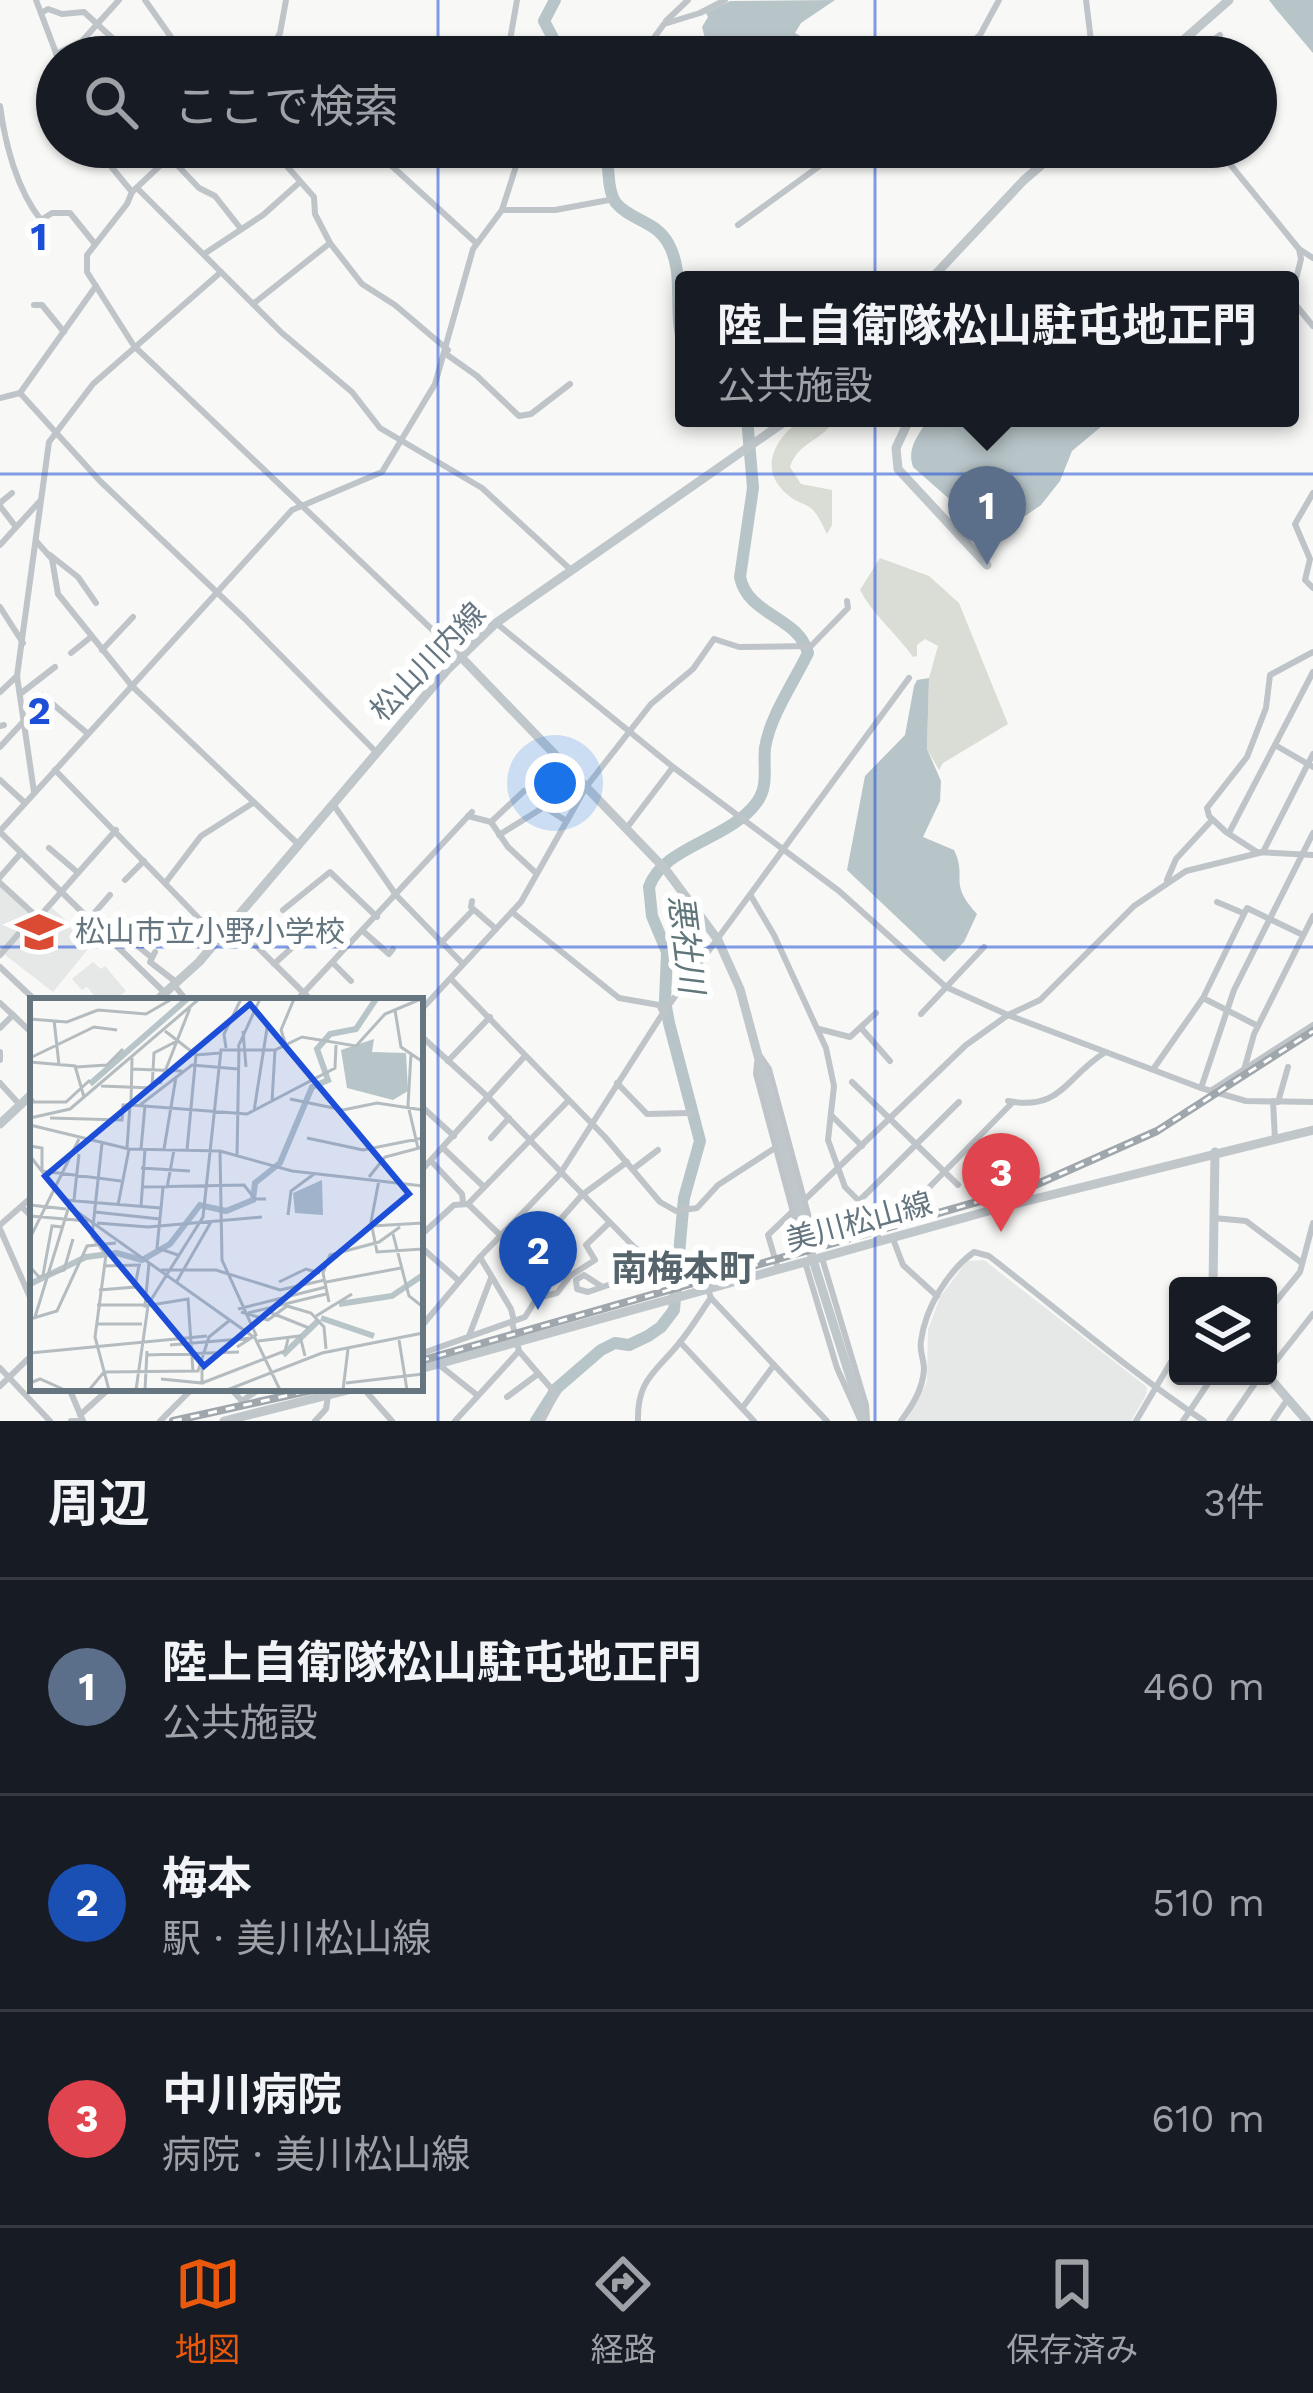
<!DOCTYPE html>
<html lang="ja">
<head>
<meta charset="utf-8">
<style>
  body { margin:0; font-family:"Work Sans","Noto Sans JP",sans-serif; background:#20242c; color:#f1f3f6 }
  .controls { position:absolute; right:36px; bottom:36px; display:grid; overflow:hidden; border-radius:12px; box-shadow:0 3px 9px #0004 }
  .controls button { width:108px; height:108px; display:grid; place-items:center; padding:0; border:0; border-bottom:3px solid #363941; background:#171b24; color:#f1f3f6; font:60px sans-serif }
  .you { position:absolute; left:555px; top:783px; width:42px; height:42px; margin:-30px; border:9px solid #fff; border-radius:50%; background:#1a73e8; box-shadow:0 0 0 18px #1a73e833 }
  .badge { display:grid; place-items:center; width:78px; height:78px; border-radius:50%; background:#ea580c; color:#fff; font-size:39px; font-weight:700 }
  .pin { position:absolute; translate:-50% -99px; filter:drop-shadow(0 3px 6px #0008) }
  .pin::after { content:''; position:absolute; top:63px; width:42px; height:36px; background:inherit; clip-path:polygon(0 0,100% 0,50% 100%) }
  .popup { position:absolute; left:675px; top:271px; width:624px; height:156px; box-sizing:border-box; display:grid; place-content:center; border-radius:12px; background:#171b24; filter:drop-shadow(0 3px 9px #0005); font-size:39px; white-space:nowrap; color:#9ea1a6 }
  .popup b { font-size:45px; color:#f1f3f6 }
  .popup::after { content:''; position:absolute; left:50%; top:100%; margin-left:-24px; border:24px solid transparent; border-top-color:#171b24 }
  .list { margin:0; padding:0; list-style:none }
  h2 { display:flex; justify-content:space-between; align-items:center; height:156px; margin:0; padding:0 48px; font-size:51px }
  h2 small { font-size:39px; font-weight:400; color:#9ea1a6 }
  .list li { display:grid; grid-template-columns:78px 1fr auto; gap:36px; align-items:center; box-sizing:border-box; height:216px; padding:0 48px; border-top:3px solid #363941 }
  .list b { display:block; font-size:45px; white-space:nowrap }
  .list p { margin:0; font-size:39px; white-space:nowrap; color:#9ea1a6 }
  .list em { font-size:39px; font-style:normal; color:#9ea1a6 }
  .icon { flex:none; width:66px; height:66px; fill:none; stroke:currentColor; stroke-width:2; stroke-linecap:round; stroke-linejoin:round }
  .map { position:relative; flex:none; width:1313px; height:1421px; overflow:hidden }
  .search { position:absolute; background:#171b24; box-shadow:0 3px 9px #0004; left:36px; right:36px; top:36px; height:132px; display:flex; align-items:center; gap:30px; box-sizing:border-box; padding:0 42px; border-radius:66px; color:#9ea1a6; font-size:45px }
  .sheet { height:804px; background:#171b24 }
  nav { display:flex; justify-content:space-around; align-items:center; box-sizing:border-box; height:168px; border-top:3px solid #363941; background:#171b24; font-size:33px; color:#9ea1a6 }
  nav a { display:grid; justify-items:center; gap:6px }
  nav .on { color:#ea580c }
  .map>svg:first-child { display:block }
  .built { fill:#e6e8e7 }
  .green { fill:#d9ddd5 }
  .water { fill:#b8c5c8 }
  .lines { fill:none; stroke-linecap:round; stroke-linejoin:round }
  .river { stroke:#b8c5c8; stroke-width:12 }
  .street { stroke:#bfc4c8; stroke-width:6 }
  .secondary { stroke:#c0c7cb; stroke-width:9 }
  .rail-casing { stroke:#9fa7ac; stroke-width:8 }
  .rail { stroke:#fff; stroke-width:3; stroke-dasharray:9; stroke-linecap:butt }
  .grid { fill:none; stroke:#1d4ed8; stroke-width:3; stroke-opacity:0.55 }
  .labels { text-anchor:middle; stroke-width:12; stroke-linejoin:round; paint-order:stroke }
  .street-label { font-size:30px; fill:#657680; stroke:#fff }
  .poi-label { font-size:30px; fill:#657680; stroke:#fff; text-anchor:start }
  .water-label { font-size:33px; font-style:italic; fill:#60767a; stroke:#fff }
  .quarter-label { font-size:36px; font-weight:bold; fill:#56646b; stroke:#fff }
  .inset-river { fill:none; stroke:#b8c5c8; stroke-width:6 }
  .inset-road { fill:none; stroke:#b4bcc0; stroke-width:3 }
  .view { fill:#1d4ed8; fill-opacity:0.15; stroke:#1d4ed8; stroke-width:6 }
  .inset-edge { fill:none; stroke:#657680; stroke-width:6 }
  .grid-label { font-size:39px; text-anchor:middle; font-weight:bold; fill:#1d4ed8; stroke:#fff; stroke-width:12; stroke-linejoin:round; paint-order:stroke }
</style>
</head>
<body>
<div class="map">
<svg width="1313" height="1421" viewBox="0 0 1313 1421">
  <rect width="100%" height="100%" fill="#f8f8f6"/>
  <g class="built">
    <path d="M0 886 36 920 52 908 92 944 53 992 0 951Z"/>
    <path d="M93 962 101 969 105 966 126 991 114 1001H99L87 987 82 990 72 979Z"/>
    <path d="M984 1260 1147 1387 1146 1395 1131 1421H906L927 1382 928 1330 940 1297 967 1261Z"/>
  </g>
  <g class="green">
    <path d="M804 418H835C823 442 798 441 790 467L801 484 832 490V525L827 534C823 526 819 516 812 509 805 503 795 502 788 495 756 469 776 436 804 418Z"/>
    <path d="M880 558 929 576 959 603 1008 724 943 763 939 770 927 749 929 678 938 646 925 639 917 645V656L913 657C896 633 873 615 860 590Z"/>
  </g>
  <g class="water">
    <path d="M835 0 801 23 795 33 836 56 853 57H786L766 52 753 57H710L702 27 708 17 706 13 730 1Z"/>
    <path d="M1269 0H1313V53L1275 8Z"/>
    <path d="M928 418H1106L1108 421 1072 451 1060 481 1041 505 1009 527 989 534 913 467C906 446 920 435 928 418Z"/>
    <path d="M929 678 927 749 941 781 940 801 923 837 954 850C968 879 947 881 977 914L964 942 944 962 847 870 865 776 905 735 914 686 917 680Z"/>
  </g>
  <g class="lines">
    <g class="river">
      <path d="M555 0 544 21 563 57"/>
      <path d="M605 147C610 163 606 189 616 203 630 220 656 221 668 243 686 274 672 314 684 345"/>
      <path d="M536 1421 557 1388 601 1350 615 1343 629 1345 648 1336 661 1327 674 1310 684 1198 700 1141 669 1023 665 1001 667 952 652 916 649 887C663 846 730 840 757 802 769 786 763 766 765 748 770 716 794 682 808 653 798 616 748 616 740 577L753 488 747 418"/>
    </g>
    <g class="street">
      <path d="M36 0 56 53"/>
      <path d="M145 0 185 57"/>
      <path d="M1086 0 1093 57"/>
      <path d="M41 13 48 9 62 14 84 12 121 46 123 57"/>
      <path d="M666 21 688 0"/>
      <path d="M56 54 82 41 119 0"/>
      <path d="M162 57 174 43"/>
      <path d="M267 57 280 33 286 0"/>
      <path d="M507 57 517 0"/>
      <path d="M640 57 664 24 700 13 725 0"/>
      <path d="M953 57 980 35 999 0"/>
      <path d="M1191 57 1220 35"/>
      <path d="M0 106C5 144 17 190 41 220L52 213H70L95 244"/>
      <path d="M95 147 132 192"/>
      <path d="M160 147 199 188 215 196 241 229"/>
      <path d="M180 147 132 192 127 204 87 255V272L134 346 461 657"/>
      <path d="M270 147 314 197 315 214 330 243 362 284 395 305 448 350"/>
      <path d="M371 147 475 242"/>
      <path d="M512 147 518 160"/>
      <path d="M1216 147 1299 249 1313 258"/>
      <path d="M1051 157 1056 159 1073 147"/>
      <path d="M138 189 282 333 352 392 380 428 482 488 571 570"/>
      <path d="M502 210H555L609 200"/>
      <path d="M738 225 825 162 833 147"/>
      <path d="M1299 249 1301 259 1291 299 1313 326"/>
      <path d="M204 254 263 215 300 182"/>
      <path d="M253 304 330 243"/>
      <path d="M34 305H42L64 332"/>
      <path d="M446 354 477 376 519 416 531 414 570 384"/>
      <path d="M20 393 100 481 244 618 376 752"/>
      <path d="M0 398 20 393 96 286"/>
      <path d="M1313 493 1295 524 1310 559 1305 580 1313 588"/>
      <path d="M0 503 12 493"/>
      <path d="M0 506 16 527"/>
      <path d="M36 541 52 559 58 594 132 686 298 844"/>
      <path d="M0 545 40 501"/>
      <path d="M50 555 78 577 96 603"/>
      <path d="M0 607 23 643"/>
      <path d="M496 623 673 767 839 891 946 987 1008 1015 1201 1088 1246 1101 1313 1102"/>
      <path d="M102 650 133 617"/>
      <path d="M1313 652 1270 675 1266 708 1247 757 1207 808 1209 816 1226 832 1257 852 1313 855"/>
      <path d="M71 653 91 637"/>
      <path d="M0 692 17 676"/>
      <path d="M20 694 55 667"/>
      <path d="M42 695 87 733"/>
      <path d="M0 726 4 725"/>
      <path d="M1275 745 1313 767"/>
      <path d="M0 747 22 723"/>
      <path d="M55 770 218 938"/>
      <path d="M0 780 24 802"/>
      <path d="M34 792 17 676 49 442 93 384 221 272"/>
      <path d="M333 804 396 895 463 964"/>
      <path d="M468 816 491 822 508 847 536 873"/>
      <path d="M491 822 524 791"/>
      <path d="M626 829 673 767"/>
      <path d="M0 831 292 510 382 472 435 384 473 249 502 210 518 160 529 147"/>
      <path d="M1230 831 1313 672"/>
      <path d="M0 832 165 993"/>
      <path d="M499 835 544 807 565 820"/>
      <path d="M49 848 76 871"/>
      <path d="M0 877 21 853"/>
      <path d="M125 880 144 861"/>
      <path d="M1167 880 1176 859 1212 820"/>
      <path d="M166 882 201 836 253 803"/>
      <path d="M0 883 35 915 0 955"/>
      <path d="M751 896 774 935 826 1048 834 1086 828 1140 845 1187 867 1209 880 1241"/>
      <path d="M472 901 471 907 496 929"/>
      <path d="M1217 902 1243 913"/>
      <path d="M283 910 330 872 377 917"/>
      <path d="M512 912 619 998 659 1005 663 1013"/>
      <path d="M35 915 40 916 116 830"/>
      <path d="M321 917 348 945"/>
      <path d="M90 918 110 895"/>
      <path d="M232 922 312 1001"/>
      <path d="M364 932 389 954 393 949"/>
      <path d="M128 938 151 957"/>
      <path d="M441 943 473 910"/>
      <path d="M155 952 150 962 176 982"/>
      <path d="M333 963 351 981"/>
      <path d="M274 964 296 944"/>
      <path d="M0 967 36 1001"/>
      <path d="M451 979 605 1137 660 1202 676 1211 697 1208 718 1185 775 1148"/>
      <path d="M175 986 187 1001"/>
      <path d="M296 1001 472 812"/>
      <path d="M0 1003 13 1015 0 1028"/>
      <path d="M420 1011 521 902 586 787 651 704 693 669 714 639 739 647 811 646 848 608 847 601"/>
      <path d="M921 1014 984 947"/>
      <path d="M13 1015 33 1034"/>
      <path d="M1258 1026 1203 998 1247 908 1303 935"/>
      <path d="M819 1029 850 1037 876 1013"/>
      <path d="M862 1029 890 1061"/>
      <path d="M420 1035 488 1097 634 1247C656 1266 688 1257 699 1289"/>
      <path d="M0 1052V1060"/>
      <path d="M760 1056 769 1069 816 1244"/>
      <path d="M448 1061 490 1017"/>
      <path d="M757 1063 756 1074 803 1249"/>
      <path d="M1154 1068 1203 998"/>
      <path d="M1244 1070 1254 1034 1313 916"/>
      <path d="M852 1082 958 1185"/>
      <path d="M0 1083 20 1105"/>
      <path d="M617 1083 647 1114 690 1113"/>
      <path d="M1201 1088 1234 990 1313 833"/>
      <path d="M1212 1090 1313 1025"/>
      <path d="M1008 1101C1061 1111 1065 1078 1104 1053"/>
      <path d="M1273 1101 1275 1139"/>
      <path d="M1278 1102 1288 1067"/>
      <path d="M420 1105 454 1136"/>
      <path d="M831 1115 862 1146"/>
      <path d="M491 1138 509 1118"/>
      <path d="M443 1148 484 1187"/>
      <path d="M431 1161 462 1194 463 1202"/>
      <path d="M633 1169 658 1150"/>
      <path d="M420 1172 525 1056"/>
      <path d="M859 1201 959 1102"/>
      <path d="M468 1204 500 1235"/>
      <path d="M22 1207 33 1218"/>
      <path d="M518 1218 541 1241"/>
      <path d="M1214 1218 1246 1221 1302 1263"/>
      <path d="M0 1225 33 1196"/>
      <path d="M875 1227 896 1221 1013 1102"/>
      <path d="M0 1229 33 1304"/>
      <path d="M420 1236 454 1205 468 1204 568 1101"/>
      <path d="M893 1239 903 1265 937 1296"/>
      <path d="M420 1246 459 1281"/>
      <path d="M480 1257 511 1309 514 1321"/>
      <path d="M822 1258 866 1405 867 1421"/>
      <path d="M805 1262 837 1368 861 1421"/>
      <path d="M778 1269 768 1235 966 1045 1008 1015 1040 1000 1134 906 1186 871 1263 852 1313 754"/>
      <path d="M567 1280 537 1246 582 1195 627 1162"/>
      <path d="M601 1286 584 1275 576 1280 577 1289 588 1292 652 1270 661 1261"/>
      <path d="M707 1287 711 1298 827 1421"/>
      <path d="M1268 1311 1300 1272 1313 1223"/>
      <path d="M420 1328 480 1257 560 1174 663 1013 909 678"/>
      <path d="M469 1336 491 1278"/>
      <path d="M680 1342 754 1421"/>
      <path d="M519 1351 556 1394 542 1421"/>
      <path d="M420 1354 525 1317 537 1298 557 1293 570 1276 595 1260 586 1245 609 1223"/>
      <path d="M438 1364 477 1395"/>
      <path d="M0 1368 50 1421"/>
      <path d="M1268 1371 1313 1314"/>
      <path d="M0 1386 33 1354"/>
      <path d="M69 1388 83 1421"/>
      <path d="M230 1388 242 1401 261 1388"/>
      <path d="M363 1388 392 1421"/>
      <path d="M507 1397 538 1374"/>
      <path d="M743 1407 774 1365"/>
      <path d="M80 1415 110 1388"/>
      <path d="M71 1421H83"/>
      <path d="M160 1421 193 1388"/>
      <path d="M315 1421 326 1409 328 1396"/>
      <path d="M455 1421 519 1351 512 1322"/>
      <path d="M638 1421C637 1382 653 1374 676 1347 689 1332 699 1315 710 1299"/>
      <path d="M901 1421C912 1406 923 1389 924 1369 924 1360 919 1350 921 1341 925 1308 948 1271 974 1252L989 1256C1060 1311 1129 1371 1204 1421"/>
      <path d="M1136 1421 1178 1350"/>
      <path d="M1183 1421 1213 1376"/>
      <path d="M1229 1421 1260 1376"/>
      <path d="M1273 1421 1287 1400"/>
    </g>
    <g class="secondary">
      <path d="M1164 57 1229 0"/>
      <path d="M930 280 1023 181 1062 147"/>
      <path d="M910 418 896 448 898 469 987 565"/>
      <path d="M461 657 666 870 718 940 740 989 813 1260 864 1421"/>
      <path d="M156 1001 199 962 447 670 496 623 790 418"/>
      <path d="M0 1124 33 1093"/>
      <path d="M1213 1286 1215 1152"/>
      <path d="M420 1369 1010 1205 1313 1130"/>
      <path d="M1268 1376 1307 1421"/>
      <path d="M224 1421 356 1388"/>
    </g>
    <g class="rail-casing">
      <g id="rail">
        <path d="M420 1361 1033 1186 1157 1131 1313 1031"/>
        <path d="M173 1421 321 1388"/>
      </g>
    </g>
    <use href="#rail" class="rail"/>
  </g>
  <path class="grid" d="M438 0V57M875 0V57M438 147V1421M875 147V1421M0 474H1313M0 947H1313"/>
  <defs>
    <g id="school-bare" transform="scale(3.6)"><path d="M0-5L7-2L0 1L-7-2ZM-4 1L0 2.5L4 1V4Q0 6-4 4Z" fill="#db4b33" stroke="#fff" stroke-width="2.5" paint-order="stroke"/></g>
  </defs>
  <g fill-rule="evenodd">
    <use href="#school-bare" x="39" y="932"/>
  </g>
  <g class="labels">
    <g class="street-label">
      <text transform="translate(428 662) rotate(-46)" y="10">松山川内線</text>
      <text transform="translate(859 1222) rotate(-15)" y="10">美川松山線</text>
    </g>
    <g class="poi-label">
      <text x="75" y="942">松山市立小野小学校</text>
    </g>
    <g class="water-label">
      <text transform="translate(687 944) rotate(83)" y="12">悪社川</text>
    </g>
    <g class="quarter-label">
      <text x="683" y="1281">南梅本町</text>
    </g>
  </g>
  <g transform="translate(30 998)">
    <rect width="393" height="393" fill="#f8f8f6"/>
    <path d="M344 41 342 54 376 55 378 93 363 102 317 90 311 52ZM292 182 293 217 265 215 263 195Z" fill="#b8c5c8"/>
    <path class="inset-river" d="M60 86 157 1M0 286 56 259 87 255 112 262 140 246 170 207 196 213 223 202 225 185 250 165 282 89 298 82 287 51 300 36 326 31 346 1M309 306 362 298 393 277M291 320 344 338M253 357 289 322"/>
    <path class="inset-road" d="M8 1H93M68 12 116 16 142 1M365 12 371 49 393 64M0 21 37 24 68 12M24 22 29 67M135 33 166 57 190 55M213 33 216 69M256 47 251 32 264 1M208 49 230 1M196 50 194 36 211 1M381 56 378 107 388 150M0 60 64 29 87 32M0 64 45 68 54 99M46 69 77 67 93 51M101 71 152 73M130 86 160 10M71 88 123 90M122 90 124 55 147 43M0 98 4 104H36L60 82M260 101 313 112 347 105 393 112M242 104 245 52M101 107 217 116 305 70 306 47M110 107 162 67 208 71M224 113 238 24M0 120 40 111 169 1M20 120 92 122 93 107H101L102 60M0 127 99 151 190 153 262 173 393 188M277 140 333 152 393 140M72 145 62 238 76 257 65 339 79 392M0 148 12 150V173L91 183M97 150 100 107M111 151 115 108M134 151 146 79M157 152 166 57M190 153 192 262 226 337 207 349M0 158 39 208 225 340 250 392M207 158 209 49M111 170 160 173M339 179 355 159 393 149M349 182 341 224 347 254 393 251M112 189 214 187 225 201H236M133 190 127 250 148 257M137 190 144 152M34 202 131 210M44 202 49 156M0 207 36 211M88 207 99 151M111 209 115 151M65 214 130 221M258 217 261 193 284 176M0 218 58 223M67 225 118 229 232 219M342 228 393 225M363 236 379 298 393 309M119 265 115 308 158 301 163 374M73 268 111 267M1 270 9 279 34 272 43 241M131 272H186L250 292 295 282M13 277 22 228 32 229M0 280 1 238 49 141M147 283 181 224M249 284 276 271 290 275M296 284 371 270M69 292 105 289 109 267M299 304 293 275 300 257 349 244 370 229M119 305 173 219 191 52H245L272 39 326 48 355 16 391 1M67 307H114M208 311 296 289M211 314 238 322 257 308 281 315 294 329 296 351M239 314 279 330M218 315 296 296M286 318 322 296M5 319 39 208M0 321 27 313 57 248 86 245M66 326H112M369 342 377 392M228 343 270 338 275 358M140 347 222 340M0 355 177 338M117 357 209 354M131 381 172 385V370M0 385 10 381 35 392M172 385 255 353 258 341M316 385 393 376M59 392 74 374 168 373 179 339 200 322M106 392 118 308M115 392 117 353M197 392 292 355 393 335M313 392 318 351"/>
    <path class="view" d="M220 6 379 196 174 368 15 178Z"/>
    <rect width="393" height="393" class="inset-edge"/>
  </g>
  <g class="grid-label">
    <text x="39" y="250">1</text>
    <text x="39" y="724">2</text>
  </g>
</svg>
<div class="controls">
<button><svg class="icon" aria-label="layers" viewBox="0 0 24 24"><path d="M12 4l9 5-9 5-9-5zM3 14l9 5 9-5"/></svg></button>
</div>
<div class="you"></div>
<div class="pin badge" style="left:987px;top:565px;background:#5c6f8a">1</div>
<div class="popup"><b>陸上自衛隊松山駐屯地正門</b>公共施設</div>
<div class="pin badge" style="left:538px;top:1310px;background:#1a4fb4">2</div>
<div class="pin badge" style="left:1001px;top:1232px;background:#e0444e">3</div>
<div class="search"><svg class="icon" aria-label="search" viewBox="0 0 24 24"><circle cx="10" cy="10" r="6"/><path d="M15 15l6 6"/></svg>ここで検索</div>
</div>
<section class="sheet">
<h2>周辺<small>3件</small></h2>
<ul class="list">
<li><span class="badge" style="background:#5c6f8a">1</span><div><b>陸上自衛隊松山駐屯地正門</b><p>公共施設</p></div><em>460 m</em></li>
<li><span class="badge" style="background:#1a4fb4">2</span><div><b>梅本</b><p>駅 · 美川松山線</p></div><em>510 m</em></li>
<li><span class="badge" style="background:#e0444e">3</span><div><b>中川病院</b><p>病院 · 美川松山線</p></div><em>610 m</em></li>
</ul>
</section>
<nav>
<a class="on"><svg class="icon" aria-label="map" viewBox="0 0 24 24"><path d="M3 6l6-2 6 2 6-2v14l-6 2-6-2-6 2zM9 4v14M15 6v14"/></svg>地図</a>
<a><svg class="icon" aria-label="directions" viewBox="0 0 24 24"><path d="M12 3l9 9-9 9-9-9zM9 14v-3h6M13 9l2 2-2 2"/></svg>経路</a>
<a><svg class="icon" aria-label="saved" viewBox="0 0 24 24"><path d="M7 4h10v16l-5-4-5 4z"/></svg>保存済み</a>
</nav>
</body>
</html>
